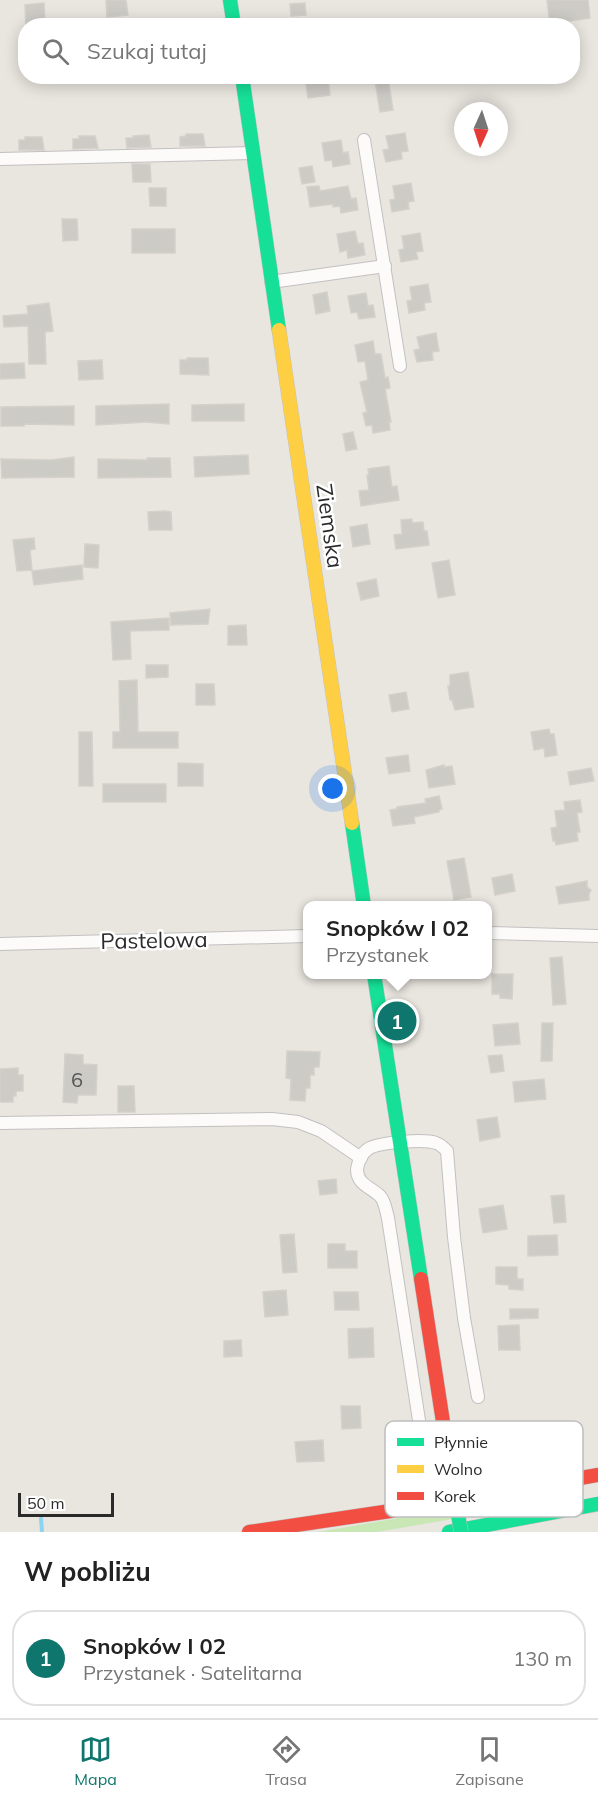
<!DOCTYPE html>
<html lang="pl">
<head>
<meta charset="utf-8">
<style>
  body { margin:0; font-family:Mulish,sans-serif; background:#f6f6f6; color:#222 }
  .compass { position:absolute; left:454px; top:102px; width:54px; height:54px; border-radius:50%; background:#fff; box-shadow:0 3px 15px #0003; rotate:183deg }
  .scale { position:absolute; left:18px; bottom:15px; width:96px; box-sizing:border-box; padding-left:6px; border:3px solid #2a2a2a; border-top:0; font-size:16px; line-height:21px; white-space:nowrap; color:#2a2a2a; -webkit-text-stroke:4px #fff; paint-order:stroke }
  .you { position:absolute; left:333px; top:789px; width:21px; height:21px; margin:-15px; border:4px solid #fff; border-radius:50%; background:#1a73e8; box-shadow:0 0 0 9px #1a73e833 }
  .badge { display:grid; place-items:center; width:39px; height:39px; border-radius:50%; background:#0f766e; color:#fff; font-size:20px; font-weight:700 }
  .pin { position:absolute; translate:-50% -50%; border:3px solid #fff; box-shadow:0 2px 6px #0006 }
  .popup { position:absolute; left:303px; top:901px; width:189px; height:78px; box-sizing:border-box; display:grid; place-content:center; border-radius:12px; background:#fff; filter:drop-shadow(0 2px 4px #0005); font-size:20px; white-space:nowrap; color:#767676 }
  .popup b { font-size:22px; color:#222 }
  .popup::after { content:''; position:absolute; left:50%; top:100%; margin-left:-12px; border:12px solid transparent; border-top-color:#fff }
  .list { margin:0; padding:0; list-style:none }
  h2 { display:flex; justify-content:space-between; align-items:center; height:78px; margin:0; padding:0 24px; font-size:26px }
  h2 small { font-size:20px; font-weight:400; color:#767676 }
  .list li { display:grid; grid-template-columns:39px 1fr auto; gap:18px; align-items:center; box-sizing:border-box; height:96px; margin:0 12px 12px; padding:0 12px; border:2px solid #e0e0e0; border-radius:24px }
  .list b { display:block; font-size:22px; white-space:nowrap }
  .list p { margin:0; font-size:20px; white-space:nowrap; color:#767676 }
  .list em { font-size:20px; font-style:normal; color:#767676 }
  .icon { flex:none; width:33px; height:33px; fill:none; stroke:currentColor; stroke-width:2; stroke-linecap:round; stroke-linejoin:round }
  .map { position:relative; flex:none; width:598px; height:1532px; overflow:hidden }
  .search { position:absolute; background:#fff; box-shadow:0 3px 15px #0003; left:18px; right:18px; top:18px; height:66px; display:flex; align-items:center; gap:15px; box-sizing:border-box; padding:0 21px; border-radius:24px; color:#767676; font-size:22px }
  .sheet { height:186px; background:#fff }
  nav { display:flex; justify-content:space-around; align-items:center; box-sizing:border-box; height:84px; border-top:2px solid #e0e0e0; background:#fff; font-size:16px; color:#767676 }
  nav a { display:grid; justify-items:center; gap:3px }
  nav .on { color:#0f766e }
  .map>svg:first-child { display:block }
  .green { fill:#c8e7b5 }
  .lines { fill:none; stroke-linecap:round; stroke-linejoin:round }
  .stream { stroke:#8dd4f0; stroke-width:4 }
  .building { fill:#cdcbc6; stroke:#d4d1cb; stroke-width:1.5 }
  .street-casing { stroke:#c2c1c1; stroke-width:14 }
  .fast-casing { stroke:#c2c1c1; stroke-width:15 }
  .slow-casing { stroke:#c2c1c1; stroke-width:15 }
  .jam-casing { stroke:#c2c1c1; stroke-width:15 }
  .street { stroke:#fcfbfa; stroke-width:12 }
  .fast { stroke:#16e098; stroke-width:14 }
  .slow { stroke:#ffcf43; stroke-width:14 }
  .jam { stroke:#f24e42; stroke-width:14 }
  .fast-bridge-casing { stroke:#c2c1c1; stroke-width:15; stroke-linecap:butt }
  .fast-bridge { stroke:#16e098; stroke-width:14 }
  .labels { text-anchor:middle; stroke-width:5; stroke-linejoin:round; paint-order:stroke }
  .number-label { font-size:20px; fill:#545453 }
  .street-label { font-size:22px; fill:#2a2a2a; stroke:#fff }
  .key { fill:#fff; stroke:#bfbfbf; stroke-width:1.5 }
  .key-label { font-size:16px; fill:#2a2a2a }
</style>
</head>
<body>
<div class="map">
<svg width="598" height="1532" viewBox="0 0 598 1532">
  <rect width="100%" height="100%" fill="#e9e5df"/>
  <path class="green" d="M561 1490 563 1500 377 1532H318Z"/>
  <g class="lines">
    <path class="stream" d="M41 1518 42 1532"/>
  </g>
  <g class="building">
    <path d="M106 0H126L128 15 107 17Z"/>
    <path d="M547 0H588L590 18 550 24Z"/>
    <path d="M44 3 45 26H26L25 5Z"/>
    <path d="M305 3 306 15 291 16 290 4Z"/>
    <path d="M305 76H328L330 95 308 98Z"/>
    <path d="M388 78 393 110 380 112 375 80Z"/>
    <path d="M405 133 408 151 401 152 402 159 386 162 383 150 389 149 386 136Z"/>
    <path d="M186 134H203L205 146H180V137L186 136Z"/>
    <path d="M149 135 151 147 127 148 126 138H133V136Z"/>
    <path d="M79 136H95L98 148 73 149V139H79Z"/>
    <path d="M25 137H42L44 150H19V140H25Z"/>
    <path d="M341 140 343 153 348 152 350 164 333 167 332 160 325 161 322 143Z"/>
    <path d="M132 164H150L151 182H133Z"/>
    <path d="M312 166 315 182 302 184 299 168Z"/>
    <path d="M411 183 414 201 408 202 409 209 392 212 390 200 395 199 393 186Z"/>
    <path d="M319 186 320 191 348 186 351 199 356 198 358 210 341 213 340 206 333 207V204L310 207 307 187Z"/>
    <path d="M149 188H166V206H150Z"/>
    <path d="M62 219H77L78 240 63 241Z"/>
    <rect x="132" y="229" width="43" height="24"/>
    <path d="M355 231 358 244 363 243 365 255 348 258 347 250 340 252 337 234Z"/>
    <path d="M420 233 423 251 416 252 418 259 401 262 399 250 404 249 402 236Z"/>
    <path d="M428 284 431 302 424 303 425 310 409 313 407 301 412 300 410 287Z"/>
    <path d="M327 292 330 311 316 314 313 295Z"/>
    <path d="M366 293 368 306 373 305 375 317 359 319 357 312 351 313 348 296Z"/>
    <path d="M49 303 53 331 45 332 46 364H29L28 326 4 327 3 316 28 314 27 306Z"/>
    <path d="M436 333 439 351 432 352 433 360 417 362 414 350 420 349 417 337Z"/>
    <path d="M373 341 375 354H381L385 378 388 377 390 388 385 389 391 422H389L390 430 373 433 372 425 366 426 363 413 367 412 360 382 368 380 365 361 358 362 355 345Z"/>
    <path d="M187 358H208L209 375 180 374V360H187Z"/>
    <path d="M102 360 103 379 79 380 78 361Z"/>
    <path d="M24 363 25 378 0 379V364Z"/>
    <path d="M169 404V424L146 422 96 425V406Z"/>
    <path d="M244 404V421H192V405Z"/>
    <path d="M74 406V425L24 424V426H1V407Z"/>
    <path d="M353 432 357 449 346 451 343 434Z"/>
    <path d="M248 455 249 474 195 477 194 457Z"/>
    <path d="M74 457V477L2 478 1 459 51 460Z"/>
    <path d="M147 458H170L171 477 98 478V459L147 460Z"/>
    <path d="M389 466 392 487 397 486 399 500 361 506 359 491 369 490 367 475H369L368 469Z"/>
    <path d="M164 511 171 512 172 530H149L148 512Z"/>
    <path d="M412 519V523L423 522 424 531H427L429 545 396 549 394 535 402 534 401 520Z"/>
    <path d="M367 524 370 544 353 547 350 527Z"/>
    <path d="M34 538 35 549 30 550 32 570 17 571 13 540Z"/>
    <path d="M85 544 99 545 98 568 84 567Z"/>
    <path d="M449 560 455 595 438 598 432 563Z"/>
    <path d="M82 565 83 579 34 585 32 571Z"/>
    <path d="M376 579 379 596 361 600 357 583Z"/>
    <path d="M210 609 208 624 171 625 170 613Z"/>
    <path d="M169 618V630L130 631 131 659 113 660 111 622Z"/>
    <path d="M246 625 247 645H228V626Z"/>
    <path d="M146 665H168V677L146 678Z"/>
    <path d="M468 672 474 707 455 710 452 700H450L448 686H450V675Z"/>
    <path d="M137 680 138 732H178V748H113V732H120L119 681Z"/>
    <path d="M196 684H214L215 705H196Z"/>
    <path d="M406 692 409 709 392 712 389 695Z"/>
    <path d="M549 729 550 734H554L557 755 545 757 544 748 534 750 531 732Z"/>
    <path d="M79 732H92L93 786H79Z"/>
    <path d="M408 755 410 771 389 774 386 758Z"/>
    <path d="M178 763 203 764V786H178Z"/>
    <path d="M444 765V767L452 766 455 784 429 788 426 770Z"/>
    <path d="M591 768 594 781 570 785 568 772Z"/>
    <rect x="103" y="784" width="63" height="18"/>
    <path d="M439 796 442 809 439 810V812L414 817 415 823 393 826 390 810 397 809V807L426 803 425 799Z"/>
    <path d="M580 800 582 812 577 813 580 832H577L578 841 556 845 555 841H553L551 828 557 827 555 811 565 810 564 802Z"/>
    <path d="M464 858 471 897 454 900 447 861Z"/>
    <path d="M512 874 515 891 495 895 492 878Z"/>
    <path d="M587 881V887L591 890 589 894V900L559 904 556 887Z"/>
    <path d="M562 957 566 1004 553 1005 550 958Z"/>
    <path d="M492 974H513L512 999 500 998V994H492Z"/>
    <path d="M518 1023 520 1044 495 1046 493 1025Z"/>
    <path d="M542 1023H553L552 1061H541Z"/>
    <path d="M287 1051 320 1052 319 1067H314V1075H310V1088H306L305 1101 290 1100 291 1079 286 1078Z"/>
    <path d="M65 1054 83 1055V1064L97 1065 96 1095H78L77 1103 63 1102Z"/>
    <path d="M502 1055 504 1071 491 1073 488 1056Z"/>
    <path d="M18 1068V1075H23V1091H16V1096H13V1102H0V1069Z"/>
    <path d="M544 1079 546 1099 515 1102 513 1082Z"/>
    <path d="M118 1086H134L135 1112H118Z"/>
    <path d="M497 1117 500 1137 480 1141 477 1120Z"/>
    <path d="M336 1179 337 1193 320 1195 318 1181Z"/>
    <path d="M564 1195 566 1222 554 1223 551 1196Z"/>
    <path d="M503 1205 507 1229 483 1233 479 1209Z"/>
    <path d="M294 1234 297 1272 283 1273 280 1235Z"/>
    <path d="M557 1235 558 1255 528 1256V1236Z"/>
    <path d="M328 1244H345V1251H357V1268H328Z"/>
    <path d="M496 1267H517V1279H523V1290L509 1289V1285L496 1284Z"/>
    <path d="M286 1290 288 1315 265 1317 263 1292Z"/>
    <path d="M334 1292H358L359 1310H335Z"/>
    <path d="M510 1309H538V1318L510 1319Z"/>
    <path d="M519 1325 520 1350H499L498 1326Z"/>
    <path d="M373 1328 374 1357 349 1358 348 1329Z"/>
    <path d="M241 1340 242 1356 224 1357V1341Z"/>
    <path d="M341 1406H360L361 1428 342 1429Z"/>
    <path d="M323 1440 324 1461 297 1462 295 1442Z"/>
  </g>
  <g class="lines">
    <g class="street-casing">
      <g id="street">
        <path d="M364 140 400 366"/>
        <path d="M0 159 253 153"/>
        <path d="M271 282 385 266"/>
        <path d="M487 933 598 936"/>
        <path d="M0 944 307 936"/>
        <path d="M0 1123 272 1119 298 1122 321 1131 361 1158"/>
        <path d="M422 1440 388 1218C386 1211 385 1201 380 1196 371 1187 357 1185 357 1169 358 1162 362 1153 368 1149 378 1142 425 1139 436 1143 440 1144 444 1148 447 1151L454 1237 464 1318 478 1397"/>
      </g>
    </g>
    <g class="fast-casing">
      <g id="fast">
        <path d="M230 0 234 26"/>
        <path d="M242 76 279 330"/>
        <path d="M352 823 364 906"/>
        <path d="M374 974 421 1279"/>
        <path d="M449 1532 598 1504"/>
      </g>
    </g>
    <g class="slow-casing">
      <path id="slow" d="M279 330 352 823"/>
    </g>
    <g class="jam-casing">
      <g id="jam">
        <path d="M421 1279 449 1461"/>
        <path d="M249 1532 404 1509 598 1475"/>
      </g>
    </g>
    <use href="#street" class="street"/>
    <use href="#fast" class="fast"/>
    <use href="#slow" class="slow"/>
    <use href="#jam" class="jam"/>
    <g class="fast-bridge-casing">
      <path id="fast-bridge" d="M449 1461 461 1532"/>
    </g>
    <use href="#fast-bridge" class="fast-bridge"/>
  </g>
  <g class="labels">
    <g class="number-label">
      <text x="77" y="1087">6</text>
    </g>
    <g class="street-label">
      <text transform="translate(330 526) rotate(82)" y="8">Ziemska</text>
      <text transform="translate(154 940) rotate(-1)" y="8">Pastelowa</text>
    </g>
  </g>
  <rect x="385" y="1421" width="198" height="96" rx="9" class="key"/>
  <rect x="397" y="1438" width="27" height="8" fill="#16e098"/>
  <rect x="397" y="1465" width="27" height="8" fill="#ffcf43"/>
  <rect x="397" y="1492" width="27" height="8" fill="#f24e42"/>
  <g class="key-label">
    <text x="434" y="1448">Płynnie</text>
    <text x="434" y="1475">Wolno</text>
    <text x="434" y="1502">Korek</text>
  </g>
</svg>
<svg class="compass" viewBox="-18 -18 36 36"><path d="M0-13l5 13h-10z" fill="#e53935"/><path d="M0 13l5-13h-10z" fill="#767676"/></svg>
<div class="scale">50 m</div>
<div class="you"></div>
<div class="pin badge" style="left:397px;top:1021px">1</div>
<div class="popup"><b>Snopków I 02</b>Przystanek</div>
<div class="search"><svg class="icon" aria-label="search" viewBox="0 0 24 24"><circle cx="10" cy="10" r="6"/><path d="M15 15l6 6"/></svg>Szukaj tutaj</div>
</div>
<section class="sheet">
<h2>W pobliżu<small></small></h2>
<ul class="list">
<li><span class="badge">1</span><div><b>Snopków I 02</b><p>Przystanek · Satelitarna</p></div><em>130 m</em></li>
</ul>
</section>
<nav>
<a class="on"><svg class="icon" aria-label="map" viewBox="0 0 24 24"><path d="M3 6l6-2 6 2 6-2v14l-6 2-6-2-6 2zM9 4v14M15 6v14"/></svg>Mapa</a>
<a><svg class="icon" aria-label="directions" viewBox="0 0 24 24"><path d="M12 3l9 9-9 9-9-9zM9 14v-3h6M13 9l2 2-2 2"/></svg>Trasa</a>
<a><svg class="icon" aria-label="saved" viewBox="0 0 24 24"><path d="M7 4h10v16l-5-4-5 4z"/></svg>Zapisane</a>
</nav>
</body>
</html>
